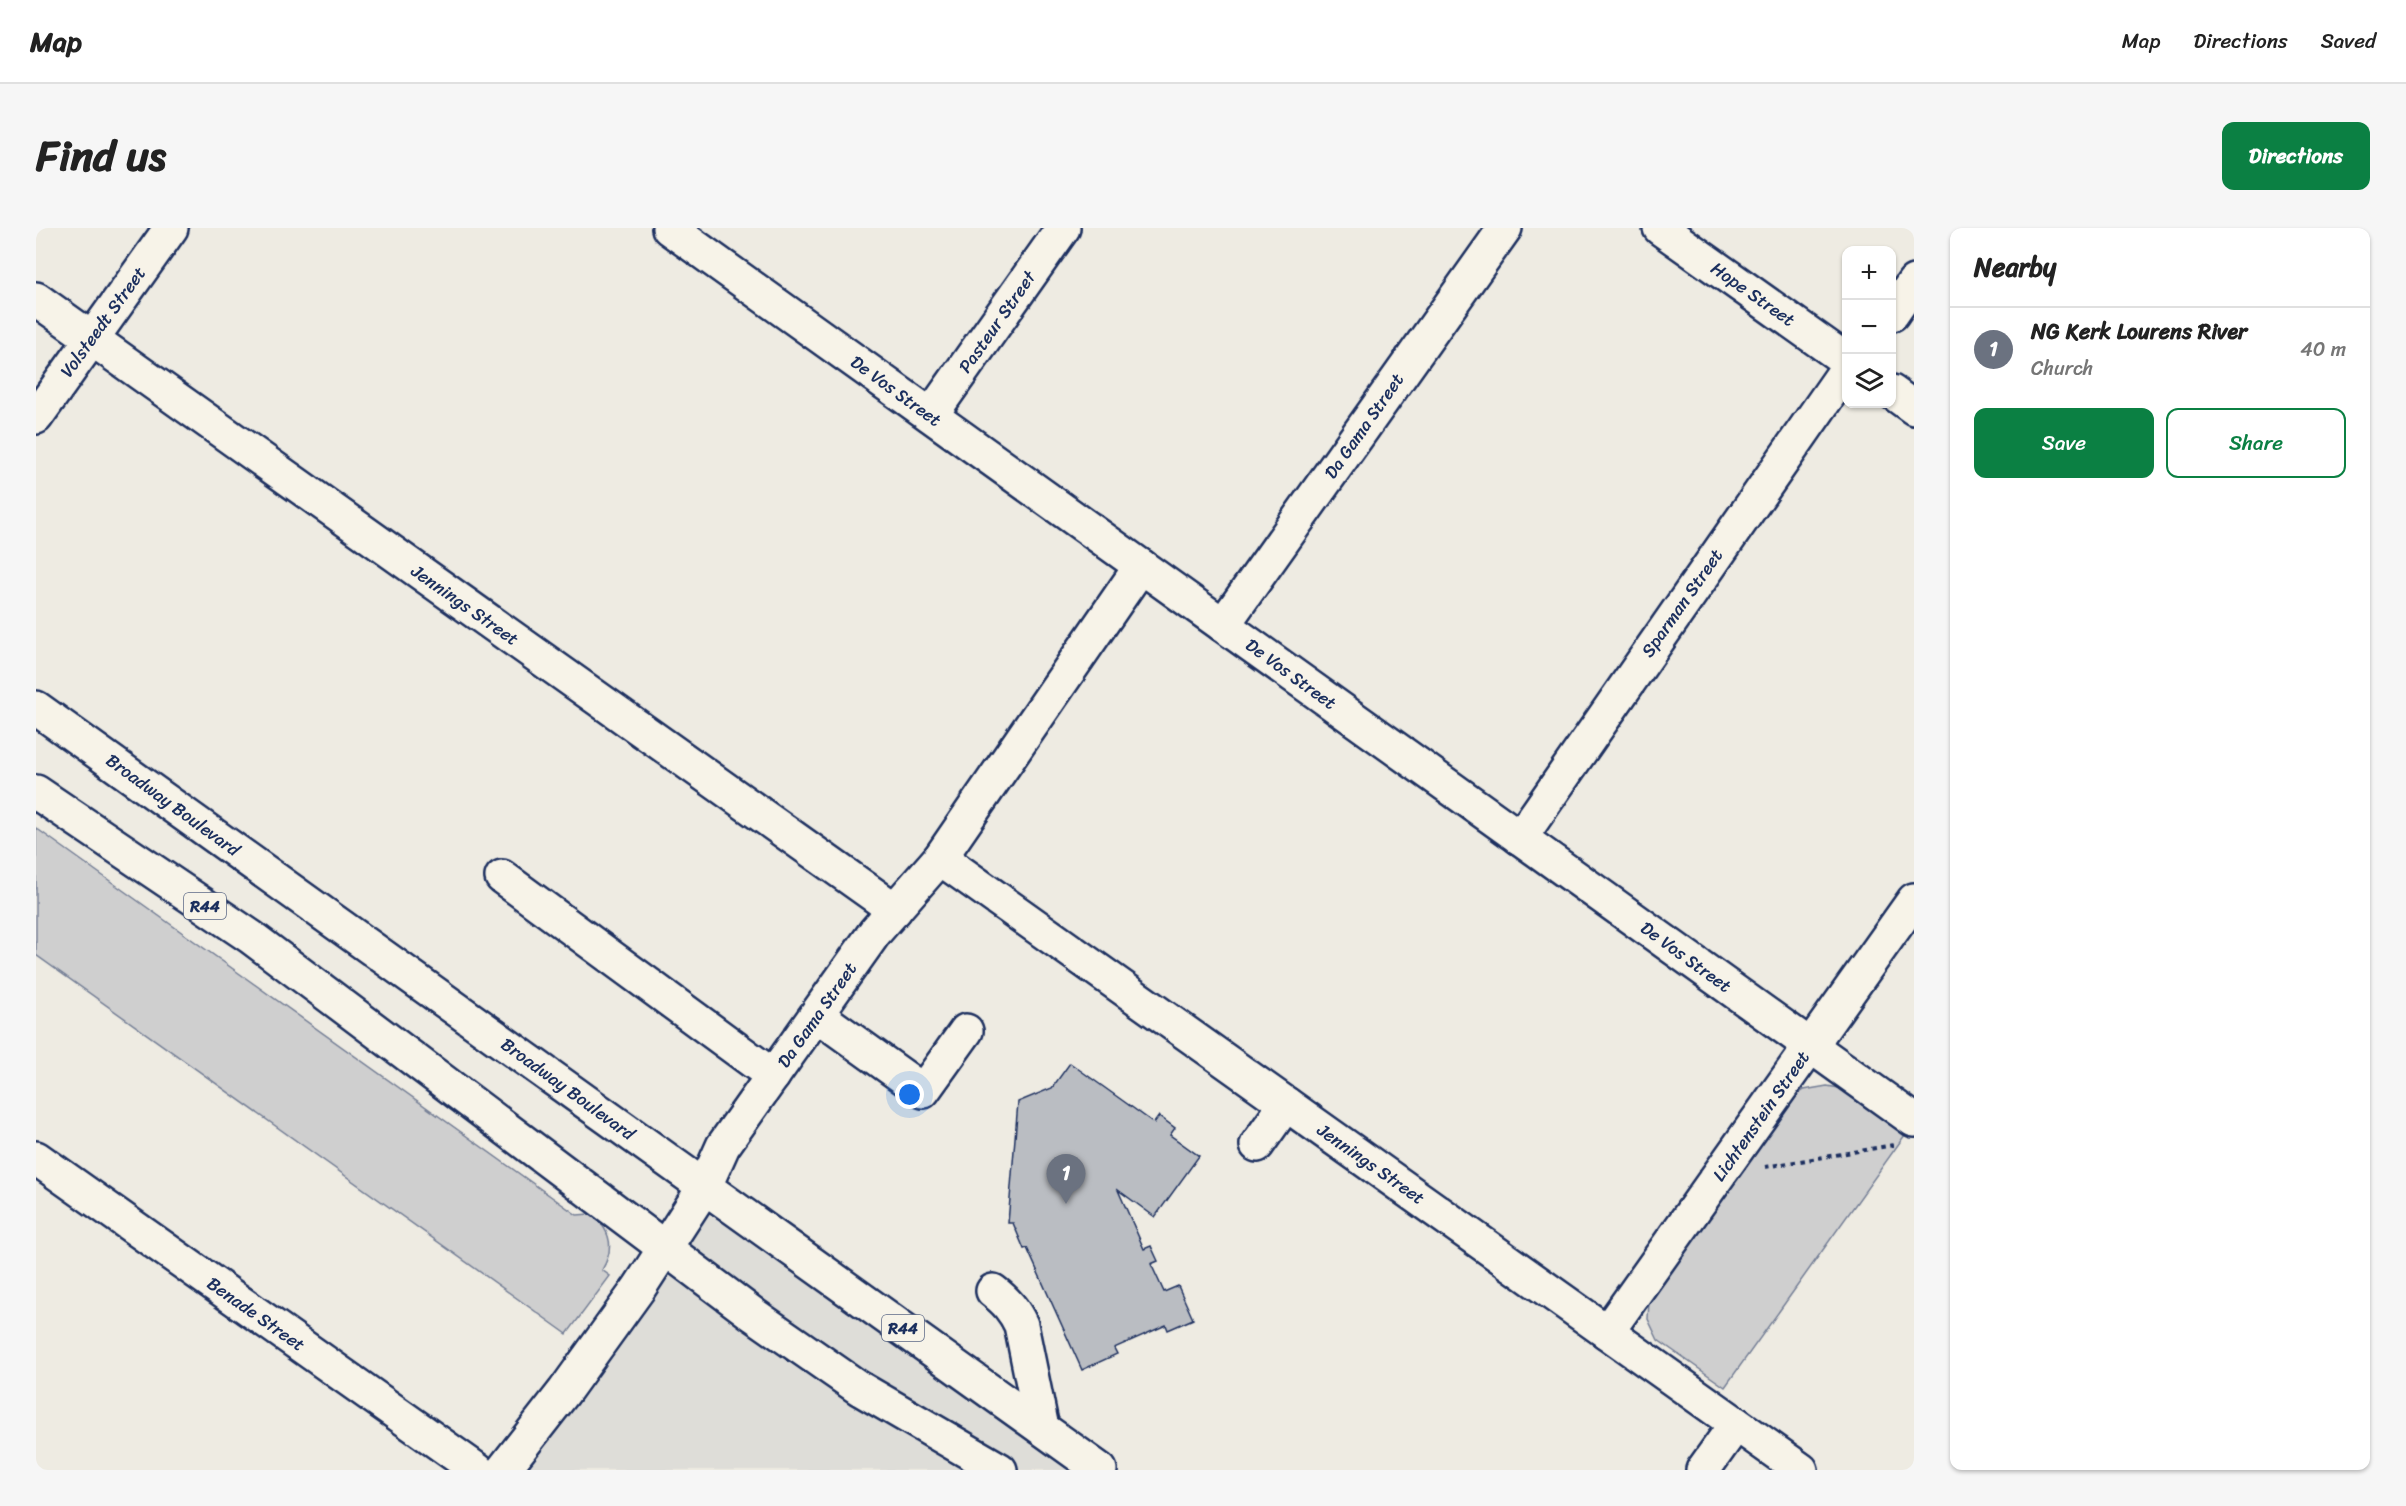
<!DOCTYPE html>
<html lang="en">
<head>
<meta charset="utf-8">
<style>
  body { margin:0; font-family:Sriracha,sans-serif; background:#f6f6f6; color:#222 }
  .controls { position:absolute; right:18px; top:18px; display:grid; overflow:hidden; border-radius:12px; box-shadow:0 2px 4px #0004 }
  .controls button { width:54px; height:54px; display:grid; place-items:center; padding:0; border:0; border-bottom:2px solid #e0e0e0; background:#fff; color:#222; font:30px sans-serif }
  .you { position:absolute; left:874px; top:867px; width:21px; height:21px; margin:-15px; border:4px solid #fff; border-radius:50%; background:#1a73e8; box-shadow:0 0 0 9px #1a73e833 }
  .badge { display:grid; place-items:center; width:39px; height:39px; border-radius:50%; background:#0b8043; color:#fff; font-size:20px; font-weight:700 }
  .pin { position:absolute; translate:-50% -50px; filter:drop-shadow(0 2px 3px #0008) }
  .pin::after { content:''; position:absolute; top:32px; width:21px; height:18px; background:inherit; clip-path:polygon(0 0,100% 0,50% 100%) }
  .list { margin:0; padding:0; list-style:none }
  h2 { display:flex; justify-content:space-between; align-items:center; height:78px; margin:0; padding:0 24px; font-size:26px }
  h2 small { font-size:20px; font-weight:400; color:#767676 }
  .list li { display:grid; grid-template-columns:39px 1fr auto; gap:18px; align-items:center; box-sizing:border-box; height:84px; padding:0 24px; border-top:2px solid #e0e0e0 }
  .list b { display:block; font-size:22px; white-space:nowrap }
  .list p { margin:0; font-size:20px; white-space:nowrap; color:#767676 }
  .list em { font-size:20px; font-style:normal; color:#767676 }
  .actions { display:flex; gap:12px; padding:18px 24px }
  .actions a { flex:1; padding:14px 0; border:2px solid #0b8043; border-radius:12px; text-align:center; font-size:21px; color:#0b8043 }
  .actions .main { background:#0b8043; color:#fff }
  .icon { flex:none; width:33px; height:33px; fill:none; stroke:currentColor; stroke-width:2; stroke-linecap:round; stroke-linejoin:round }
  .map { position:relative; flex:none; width:1878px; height:1242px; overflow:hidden; border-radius:12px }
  header { display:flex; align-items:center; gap:36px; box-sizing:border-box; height:84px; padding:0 30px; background:#fff; border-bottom:2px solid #e0e0e0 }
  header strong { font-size:28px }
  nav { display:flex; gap:33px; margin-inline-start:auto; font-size:21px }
  .intro { display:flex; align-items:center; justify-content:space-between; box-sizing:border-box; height:144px; padding:0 36px }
  h1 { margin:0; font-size:42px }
  .button { padding:15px 27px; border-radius:12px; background:#0b8043; color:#fff; font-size:21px; font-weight:700 }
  main { display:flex; gap:36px; padding:0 36px }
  aside { flex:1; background:#fff; border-radius:12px; box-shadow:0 2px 4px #0004 }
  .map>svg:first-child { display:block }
  .built { fill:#deddd8 }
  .green { fill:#cfcfcf; stroke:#757f96; stroke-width:1.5 }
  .building { fill:#babdc2; stroke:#1b2f5e; stroke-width:1.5 }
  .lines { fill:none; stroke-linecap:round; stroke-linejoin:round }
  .minor-casing { stroke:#1b2f5e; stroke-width:38 }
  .major-casing { stroke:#1b2f5e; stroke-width:38 }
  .path { stroke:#1b2f5e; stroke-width:4; stroke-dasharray:4.5 4.5; stroke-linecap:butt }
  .minor { stroke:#f7f3e8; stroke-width:33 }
  .major { stroke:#f7f3e8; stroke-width:33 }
  .labels { text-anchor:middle; stroke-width:6; stroke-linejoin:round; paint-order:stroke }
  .shield { fill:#f7f3e8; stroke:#5d6a87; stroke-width:1.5 }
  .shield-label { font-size:16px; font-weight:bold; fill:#1b2f5e }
  .street-label { font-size:18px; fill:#1b2f5e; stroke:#f7f3e8 }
</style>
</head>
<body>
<header>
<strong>Map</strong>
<nav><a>Map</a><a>Directions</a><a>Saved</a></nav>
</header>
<div class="intro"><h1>Find us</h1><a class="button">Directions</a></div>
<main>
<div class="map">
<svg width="1878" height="1242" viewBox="0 0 1878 1242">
  <rect width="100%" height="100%" fill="#eeebe2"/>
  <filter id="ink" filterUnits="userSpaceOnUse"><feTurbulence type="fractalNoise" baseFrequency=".0167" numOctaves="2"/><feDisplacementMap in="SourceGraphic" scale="12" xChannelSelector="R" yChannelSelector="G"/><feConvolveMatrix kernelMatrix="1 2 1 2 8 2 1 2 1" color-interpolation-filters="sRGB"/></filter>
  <g filter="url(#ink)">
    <path class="built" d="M659 976 701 1005 1031 1242H471Z"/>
    <g class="green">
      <path d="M0 600 541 987 554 986C575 1001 579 1020 566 1042L574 1048 531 1106 0 727Z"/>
      <path d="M1791 858 1803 860 1869 907 1689 1159 1622 1112 1612 1091 1613 1073 1757 869 1768 862Z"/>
    </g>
    <path class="building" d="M1034 835 1118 895 1123 888 1139 900 1134 907 1163 928 1119 989 1082 962 1108 1021 1115 1018 1122 1033 1115 1036 1128 1064 1142 1058 1157 1091 1132 1102 1130 1097 1078 1120 1081 1126 1046 1142 991 1020 988 1021 977 995H972L982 874 1016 860Z"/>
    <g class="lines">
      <g class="minor-casing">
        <g id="minor">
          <path d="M633 0 1878 892"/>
          <path d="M1624 0 1810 132"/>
          <path d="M0 71 859 682"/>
          <path d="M1856 86 1878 54"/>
          <path d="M1856 164 1878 180"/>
          <path d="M895 187 1027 0"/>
          <path d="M0 189 135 0"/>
          <path d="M1187 397 1469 0"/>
          <path d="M1484 610 1810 142"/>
          <path d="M904 630 1765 1242"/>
          <path d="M466 649 737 848"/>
          <path d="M781 787 887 863 930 803"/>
          <path d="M1221 917 1250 876"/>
          <path d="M0 930 441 1242"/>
          <path d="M957 1063C970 1073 978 1082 985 1097L1006 1200"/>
          <path d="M1571 1104 1878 672"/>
          <path d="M467 1242 528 1164 603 1060 669 958 687 918 839 704 904 630 1105 338"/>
          <path d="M1667 1242 1700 1196"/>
        </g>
      </g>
      <g class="major-casing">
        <g id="major">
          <path d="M0 480 1064 1242"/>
          <path d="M0 564 215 709 718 1087 823 1160 964 1242"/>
        </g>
      </g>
      <path class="path" d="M1729 939 1858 917"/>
      <use href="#minor" class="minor"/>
      <use href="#major" class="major"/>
    </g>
  </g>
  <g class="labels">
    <g class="shield">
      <rect x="148" y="665" width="42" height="26" rx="4.5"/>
      <rect x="846" y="1087" width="42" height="26" rx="4.5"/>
    </g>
    <g class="shield-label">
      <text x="169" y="684">R44</text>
      <text x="867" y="1106">R44</text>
    </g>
    <g class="street-label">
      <text transform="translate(1717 66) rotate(35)" y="6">Hope Street</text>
      <text transform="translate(67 94) rotate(-54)" y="6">Volsteedt Street</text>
      <text transform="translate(961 94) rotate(-55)" y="6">Pasteur Street</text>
      <text transform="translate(860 163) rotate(36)" y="6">De Vos Street</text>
      <text transform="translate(1328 198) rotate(-55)" y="6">Da Gama Street</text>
      <text transform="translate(1646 375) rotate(-55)" y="6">Sparman Street</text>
      <text transform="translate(429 377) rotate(35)" y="6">Jennings Street</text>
      <text transform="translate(1255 446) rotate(36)" y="6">De Vos Street</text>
      <text transform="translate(137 577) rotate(36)" y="6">Broadway Boulevard</text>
      <text transform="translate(1650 729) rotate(36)" y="6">De Vos Street</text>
      <text transform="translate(781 787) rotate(-55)" y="6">Da Gama Street</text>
      <text transform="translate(532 861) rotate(36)" y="6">Broadway Boulevard</text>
      <text transform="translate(1725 888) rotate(-55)" y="6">Lichtenstein Street</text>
      <text transform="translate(1335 936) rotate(35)" y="6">Jennings Street</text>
      <text transform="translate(220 1086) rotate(35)" y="6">Benade Street</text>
    </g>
  </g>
</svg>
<div class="controls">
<button>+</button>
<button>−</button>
<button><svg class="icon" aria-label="layers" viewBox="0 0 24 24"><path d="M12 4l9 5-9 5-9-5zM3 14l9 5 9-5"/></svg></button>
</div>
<div class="you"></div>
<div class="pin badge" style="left:1030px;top:976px;background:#6b7280">1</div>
</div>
<aside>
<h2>Nearby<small></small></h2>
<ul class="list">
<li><span class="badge" style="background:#6b7280">1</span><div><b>NG Kerk Lourens River</b><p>Church</p></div><em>40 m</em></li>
</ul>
<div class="actions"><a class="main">Save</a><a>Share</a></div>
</aside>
</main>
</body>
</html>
